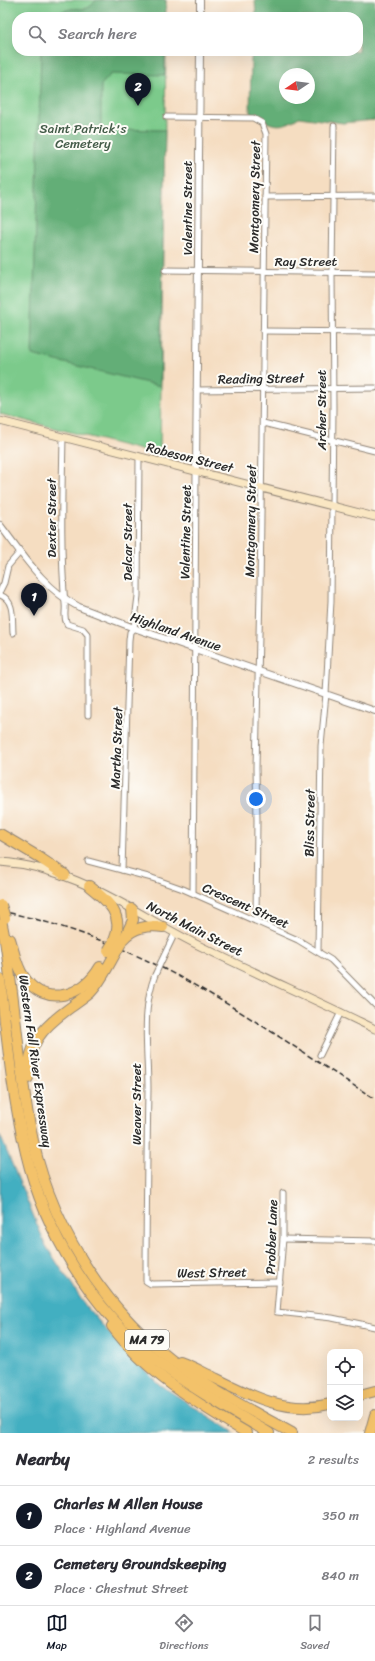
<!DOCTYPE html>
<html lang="en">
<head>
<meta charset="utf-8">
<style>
  body { margin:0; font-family:Sriracha,sans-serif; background:#f2f2f3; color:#2b2b33 }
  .controls { position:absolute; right:12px; bottom:12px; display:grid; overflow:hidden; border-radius:8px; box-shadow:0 4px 16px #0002 }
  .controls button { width:36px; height:36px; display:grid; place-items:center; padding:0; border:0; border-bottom:1px solid #e1e1e2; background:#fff; color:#2b2b33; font:20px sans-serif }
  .compass { position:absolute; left:279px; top:68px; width:36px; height:36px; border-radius:50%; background:#fff; box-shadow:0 4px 16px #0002; rotate:257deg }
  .you { position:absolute; left:256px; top:799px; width:14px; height:14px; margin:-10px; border:3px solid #fff; border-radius:50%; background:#1a73e8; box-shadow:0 0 0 6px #1a73e833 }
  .badge { display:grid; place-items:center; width:26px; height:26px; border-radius:50%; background:#111827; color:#fff; font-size:13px; font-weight:700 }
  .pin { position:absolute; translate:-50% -33px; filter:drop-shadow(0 1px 2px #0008) }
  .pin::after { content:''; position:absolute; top:21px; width:14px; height:12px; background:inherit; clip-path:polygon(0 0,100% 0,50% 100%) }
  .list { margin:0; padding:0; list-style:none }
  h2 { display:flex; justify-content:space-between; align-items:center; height:52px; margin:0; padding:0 16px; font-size:17px }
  h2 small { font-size:13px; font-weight:400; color:#7c7c81 }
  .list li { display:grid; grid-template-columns:26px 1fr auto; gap:12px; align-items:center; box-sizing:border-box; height:60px; padding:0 16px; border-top:1px solid #e1e1e2 }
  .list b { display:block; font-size:15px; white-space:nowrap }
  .list p { margin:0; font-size:13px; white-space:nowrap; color:#7c7c81 }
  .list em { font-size:13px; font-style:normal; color:#7c7c81 }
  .icon { flex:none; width:22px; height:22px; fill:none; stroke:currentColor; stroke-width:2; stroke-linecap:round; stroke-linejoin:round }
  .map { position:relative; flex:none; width:375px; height:1433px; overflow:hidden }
  .search { position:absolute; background:#fff; box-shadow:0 4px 16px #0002; left:12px; right:12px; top:12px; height:44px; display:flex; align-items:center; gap:10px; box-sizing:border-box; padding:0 14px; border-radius:16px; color:#7c7c81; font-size:15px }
  .sheet { height:172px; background:#fff }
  nav { display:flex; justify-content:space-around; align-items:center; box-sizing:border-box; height:56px; border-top:1px solid #e1e1e2; background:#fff; font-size:11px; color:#7c7c81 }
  nav a { display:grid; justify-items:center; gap:2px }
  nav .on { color:#111827 }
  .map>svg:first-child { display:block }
  .green { fill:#7bca8b; stroke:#537a5b }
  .forest { fill:#64ae77; stroke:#486c51; fill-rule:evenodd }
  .water { fill:#43afc1; stroke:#376d76 }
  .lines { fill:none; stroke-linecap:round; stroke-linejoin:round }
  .minor-casing { stroke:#908476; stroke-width:7 }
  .tertiary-casing { stroke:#908476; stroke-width:8 }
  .secondary-casing { stroke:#908476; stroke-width:9 }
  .motorway-casing { stroke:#908476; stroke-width:12 }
  .minor { stroke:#fff; stroke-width:5 }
  .tertiary { stroke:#fff; stroke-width:6 }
  .secondary { stroke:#fae7c3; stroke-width:7 }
  .motorway { stroke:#f3c26a; stroke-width:10 }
  .rail { stroke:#2b2b2b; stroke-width:1.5; stroke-dasharray:6 3; stroke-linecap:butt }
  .minor-bridge-casing { stroke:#908476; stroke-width:7; stroke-linecap:butt }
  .motorway-bridge-casing { stroke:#908476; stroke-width:12; stroke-linecap:butt }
  .minor-bridge { stroke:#fff; stroke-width:5 }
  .motorway-bridge { stroke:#f3c26a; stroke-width:10 }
  .labels { text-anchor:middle; stroke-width:4; stroke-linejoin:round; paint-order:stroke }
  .shield { fill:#fdfcf7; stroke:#6a6a68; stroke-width:1 }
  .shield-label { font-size:12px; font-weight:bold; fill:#2b2b2b }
  .park-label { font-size:13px; fill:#435b48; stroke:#fdfcf7 }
  .street-label { font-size:13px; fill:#2b2b2b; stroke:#fdfcf7 }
</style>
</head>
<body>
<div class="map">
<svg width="375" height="1433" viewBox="0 0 375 1433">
  <rect width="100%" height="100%" fill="#fdfcf7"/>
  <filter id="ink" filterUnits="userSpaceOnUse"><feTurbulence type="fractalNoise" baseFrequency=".025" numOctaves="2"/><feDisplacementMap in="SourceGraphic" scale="8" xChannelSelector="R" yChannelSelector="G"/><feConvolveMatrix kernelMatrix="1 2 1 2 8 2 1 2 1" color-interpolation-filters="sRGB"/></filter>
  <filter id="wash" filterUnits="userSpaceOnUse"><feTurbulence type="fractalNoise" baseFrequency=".012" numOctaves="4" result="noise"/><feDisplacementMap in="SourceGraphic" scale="16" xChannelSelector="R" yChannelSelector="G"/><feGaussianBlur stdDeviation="0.9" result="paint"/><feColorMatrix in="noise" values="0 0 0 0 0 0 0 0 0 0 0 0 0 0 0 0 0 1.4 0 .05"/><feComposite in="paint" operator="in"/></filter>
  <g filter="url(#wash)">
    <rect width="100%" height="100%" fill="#f5ddc1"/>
    <path class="green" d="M0 0H166V17H17V51H166L160 455 0 414Z"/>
    <g class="forest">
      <path d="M96 0H166L165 17H49C56 14 63 10 71 9 83 7 87 13 96 0Z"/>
      <path d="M255 0H375V120L343 123 299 117C279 131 269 124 250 113L251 59 253 51H358V17H256ZM285 74H309V98H285Z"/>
      <path d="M41 51H165V75L111 74 101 85V129L165 130 160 386 32 355Z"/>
    </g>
    <path class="water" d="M0 1135 46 1246 85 1305 117 1342 160 1385 235 1433H0Z"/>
  </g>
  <g filter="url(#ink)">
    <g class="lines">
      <g class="minor-casing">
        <g id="minor">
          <path d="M166 117 253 118 262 123 266 134 260 591 256 768 257 820 256 920"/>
          <path d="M265 197 375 196"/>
          <path d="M165 270 375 273"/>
          <path d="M263 331 375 332"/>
          <path d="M196 390 375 388"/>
          <path d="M263 423 375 451"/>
          <path d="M63 437C62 493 60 548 65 604 66 612 63 617 67 624L83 629 88 635V715"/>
          <path d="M0 591 4 583 8 566 20 552"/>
          <path d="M0 595C15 600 12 619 13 633"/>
          <path d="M88 861 152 878 183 889 298 940 331 960 375 1005"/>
          <path d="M122 870 129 640 130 632 134 628 138 596 139 456"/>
          <path d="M193 893 196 471"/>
          <path d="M318 951 321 746 326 694 331 601 333 408 332 272 334 126"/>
          <path d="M161 962 175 933"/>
          <path d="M155 975C141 1010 148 1052 148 1089 147 1153 146 1217 146 1281L151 1284 280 1282"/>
          <path d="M320 1055 341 1012"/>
          <path d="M283 1193V1239L277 1312 332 1318 375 1327"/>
          <path d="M283 1239 375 1241"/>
        </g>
      </g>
      <g class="tertiary-casing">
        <g id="tertiary">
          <path d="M200 17V0"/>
          <path d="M196 471 200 51"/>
          <path d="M0 525C23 555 44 589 79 607L134 628 375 711"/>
        </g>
      </g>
      <g class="secondary-casing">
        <g id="secondary">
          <path d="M0 421 375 517"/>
          <path d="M0 862C78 867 134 914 202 947 259 975 318 1001 375 1029"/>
        </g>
      </g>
      <g class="motorway-casing">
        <g id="motorway">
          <path d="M0 834 37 856 65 875"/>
          <path d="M89 886C108 901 125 915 114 941"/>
          <path d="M0 916C6 939 8 962 11 985 17 1030 21 1076 29 1121 46 1220 103 1312 185 1370 218 1394 256 1413 292 1433"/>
          <path d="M126 935 133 920 132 909"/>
          <path d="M10 939C14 951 16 966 24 977 45 1008 83 997 100 967"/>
          <path d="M123 939C134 927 147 925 163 927"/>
          <path d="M0 979C7 1037 12 1096 26 1153 45 1233 91 1307 155 1359 190 1388 231 1410 269 1433"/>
          <path d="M28 1078C28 1044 41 1029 67 1010 75 1004 83 999 90 993 101 982 107 968 115 954"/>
          <path d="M112 1326C147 1374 197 1403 247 1433"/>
          <path d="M180 1362C192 1366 202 1372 213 1377 251 1396 287 1415 330 1404"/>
          <path d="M360 1395 375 1391"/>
          <path d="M370 1433 375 1415"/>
        </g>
      </g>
      <use href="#minor" class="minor"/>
      <use href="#tertiary" class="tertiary"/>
      <use href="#secondary" class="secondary"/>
      <use href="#motorway" class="motorway"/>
      <path class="rail" d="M0 911C46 920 90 935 133 954 218 992 296 1049 375 1099"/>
      <g class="minor-bridge-casing">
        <path id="minor-bridge" d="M155 975 161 962"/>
      </g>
      <g class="motorway-bridge-casing">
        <g id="motorway-bridge">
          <path d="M1 905 5 918"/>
          <path d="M108 951 114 941"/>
          <path d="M115 954 121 943"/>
        </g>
      </g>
      <use href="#minor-bridge" class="minor-bridge"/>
      <use href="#motorway-bridge" class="motorway-bridge"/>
    </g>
  </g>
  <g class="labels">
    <rect class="shield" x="125" y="1330" width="44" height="20" rx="3"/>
    <g class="shield-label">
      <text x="147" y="1344">MA 79</text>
    </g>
    <g class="park-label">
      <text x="83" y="133">Saint Patrick's<tspan x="83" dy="15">Cemetery</tspan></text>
    </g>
    <g class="street-label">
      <text transform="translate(254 197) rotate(-89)" y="5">Montgomery Street</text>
      <text transform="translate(187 208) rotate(-90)" y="5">Valentine Street</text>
      <text x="306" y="266">Ray Street</text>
      <text transform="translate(261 378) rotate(-1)" y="5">Reading Street</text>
      <text transform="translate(321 410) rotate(-90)" y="5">Archer Street</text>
      <text transform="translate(190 457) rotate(14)" y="5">Robeson Street</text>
      <text transform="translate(51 518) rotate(-90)" y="5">Dexter Street</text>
      <text transform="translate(250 521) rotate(-89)" y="5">Montgomery Street</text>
      <text transform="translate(185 532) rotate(-89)" y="5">Valentine Street</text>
      <text transform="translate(127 542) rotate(-90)" y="5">Delcar Street</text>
      <text transform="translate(176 631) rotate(19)" y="5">Highland Avenue</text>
      <text transform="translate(116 748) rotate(-88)" y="5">Martha Street</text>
      <text transform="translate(309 823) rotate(-89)" y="5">Bliss Street</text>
      <text transform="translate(246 905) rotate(24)" y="5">Crescent Street</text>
      <text transform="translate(195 928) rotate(27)" y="5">North Main Street</text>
      <text transform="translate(36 1061) rotate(82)" y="5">Western Fall River Expressway</text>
      <text transform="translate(136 1104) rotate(-90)" y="5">Weaver Street</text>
      <text transform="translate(271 1237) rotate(-88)" y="5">Probber Lane</text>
      <text transform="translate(212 1272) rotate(-1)" y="5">West Street</text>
    </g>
  </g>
</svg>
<div class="controls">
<button><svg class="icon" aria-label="locate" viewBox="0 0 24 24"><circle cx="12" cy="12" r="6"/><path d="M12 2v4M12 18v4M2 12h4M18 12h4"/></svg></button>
<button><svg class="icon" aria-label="layers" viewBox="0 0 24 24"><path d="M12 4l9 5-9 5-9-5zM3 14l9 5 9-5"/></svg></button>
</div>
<svg class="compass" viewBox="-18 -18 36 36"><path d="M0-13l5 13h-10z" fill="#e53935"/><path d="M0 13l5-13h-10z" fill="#7c7c81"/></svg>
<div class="you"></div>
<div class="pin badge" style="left:34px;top:616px">1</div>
<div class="pin badge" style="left:138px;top:106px">2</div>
<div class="search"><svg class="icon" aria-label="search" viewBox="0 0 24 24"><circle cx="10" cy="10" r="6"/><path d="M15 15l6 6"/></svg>Search here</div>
</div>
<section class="sheet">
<h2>Nearby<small>2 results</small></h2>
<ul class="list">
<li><span class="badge">1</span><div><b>Charles M Allen House</b><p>Place · Highland Avenue</p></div><em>350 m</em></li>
<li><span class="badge">2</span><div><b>Cemetery Groundskeeping</b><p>Place · Chestnut Street</p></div><em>840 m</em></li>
</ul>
</section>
<nav>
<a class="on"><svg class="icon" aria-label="map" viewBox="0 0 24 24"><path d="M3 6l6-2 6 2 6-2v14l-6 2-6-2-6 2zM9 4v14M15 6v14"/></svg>Map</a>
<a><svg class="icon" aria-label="directions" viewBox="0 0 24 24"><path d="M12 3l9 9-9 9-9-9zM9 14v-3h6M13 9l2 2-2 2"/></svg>Directions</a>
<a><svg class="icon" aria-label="saved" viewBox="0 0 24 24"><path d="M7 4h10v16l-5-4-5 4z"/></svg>Saved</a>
</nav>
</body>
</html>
